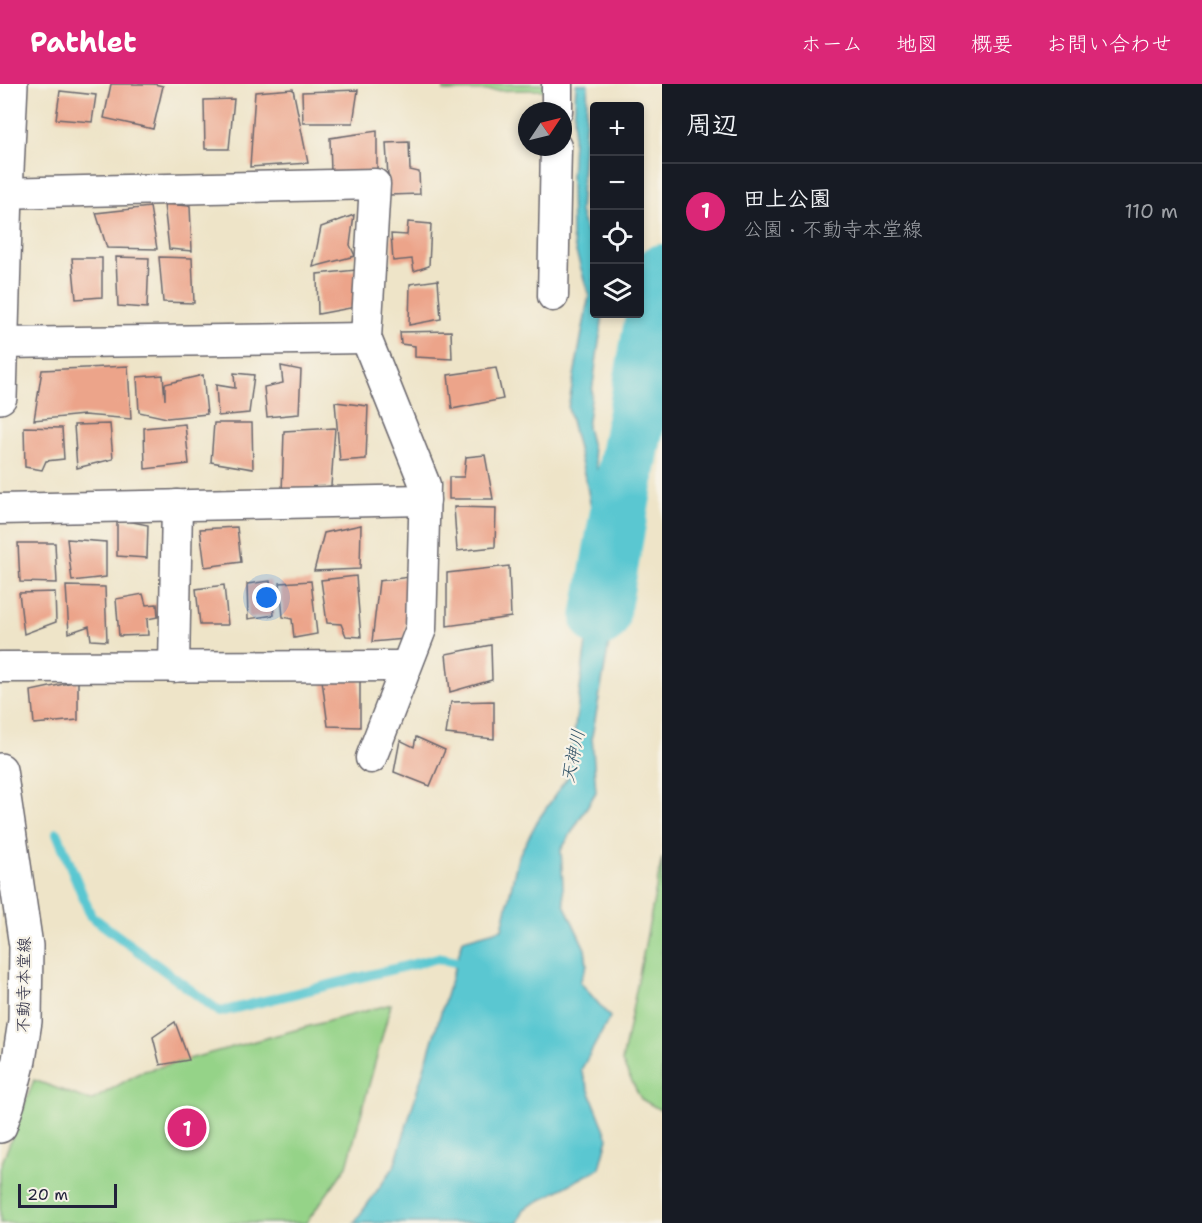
<!DOCTYPE html>
<html lang="ja">
<head>
<meta charset="utf-8">
<style>
  body { margin:0; font-family:"Shantell Sans","Klee One",sans-serif; background:#20242c; color:#f1f3f6 }
  .controls { position:absolute; right:18px; top:18px; display:grid; overflow:hidden; border-radius:6px; box-shadow:0 3px 9px #0003 }
  .controls button { width:54px; height:54px; display:grid; place-items:center; padding:0; border:0; border-bottom:2px solid #363941; background:#171b24; color:#f1f3f6; font:30px sans-serif }
  .compass { position:absolute; left:518px; top:18px; width:54px; height:54px; border-radius:50%; background:#171b24; box-shadow:0 3px 9px #0003; rotate:55deg }
  .scale { position:absolute; left:18px; bottom:15px; width:99px; box-sizing:border-box; padding-left:6px; border:3px solid #22223b; border-top:0; font-size:16px; line-height:21px; white-space:nowrap; color:#22223b; -webkit-text-stroke:4px #f7f3e8; paint-order:stroke }
  .you { position:absolute; left:267px; top:514px; width:21px; height:21px; margin:-15px; border:4px solid #fff; border-radius:50%; background:#1a73e8; box-shadow:0 0 0 9px #1a73e833 }
  .badge { display:grid; place-items:center; width:39px; height:39px; border-radius:50%; background:#db2777; color:#fff; font-size:20px; font-weight:700 }
  .pin { position:absolute; translate:-50% -50%; border:3px solid #fff; box-shadow:0 2px 6px #0006 }
  .list { margin:0; padding:0; list-style:none }
  h2 { display:flex; justify-content:space-between; align-items:center; height:78px; margin:0; padding:0 24px; font-size:26px }
  h2 small { font-size:20px; font-weight:400; color:#9ea1a6 }
  .list li { display:grid; grid-template-columns:39px 1fr auto; gap:18px; align-items:center; box-sizing:border-box; height:96px; padding:0 24px; border-top:2px solid #363941 }
  .list b { display:block; font-size:22px; white-space:nowrap }
  .list p { margin:0; font-size:20px; white-space:nowrap; color:#9ea1a6 }
  .list em { font-size:20px; font-style:normal; color:#9ea1a6 }
  .icon { flex:none; width:33px; height:33px; fill:none; stroke:currentColor; stroke-width:2; stroke-linecap:round; stroke-linejoin:round }
  .map { position:relative; flex:none; width:662px; height:1139px; overflow:hidden }
  header { display:flex; align-items:center; gap:36px; box-sizing:border-box; height:84px; padding:0 30px; background:#db2777; color:#fff }
  header strong { font-size:28px }
  nav { display:flex; gap:33px; margin-inline-start:auto; font-size:21px }
  main { display:flex }
  aside { flex:1; background:#171b24 }
  .map>svg:first-child { display:block }
  .green { fill:#95d388; stroke:#5c7a62; stroke-width:1.5 }
  .water { fill:#5ac7d1; stroke:#3e7486; stroke-width:1.5 }
  .lines { fill:none; stroke-linecap:round; stroke-linejoin:round }
  .stream { stroke:#5ac7d1; stroke-width:10 }
  .river { stroke:#5ac7d1; stroke-width:58 }
  .building { fill:#eca48a }
  .minor-casing { stroke:#69666c; stroke-width:33 }
  .secondary-casing { stroke:#69666c; stroke-width:36 }
  .minor { stroke:#fff; stroke-width:30 }
  .secondary { stroke:#fff; stroke-width:33 }
  .labels { text-anchor:middle; stroke-width:4.5; stroke-linejoin:round; paint-order:stroke }
  .street-label { font-size:16px; fill:#22223b; stroke:#f7f3e8 }
  .water-label { font-size:18px; font-style:italic; fill:#335468; stroke:#f7f3e8 }
</style>
</head>
<body>
<header>
<strong>Pathlet</strong>
<nav><a>ホーム</a><a>地図</a><a>概要</a><a>お問い合わせ</a></nav>
</header>
<main>
<div class="map">
<svg width="662" height="1139" viewBox="0 0 662 1139">
  <rect width="100%" height="100%" fill="#f7f3e8"/>
  <filter id="ink" filterUnits="userSpaceOnUse"><feTurbulence type="fractalNoise" baseFrequency=".0167" numOctaves="2"/><feDisplacementMap in="SourceGraphic" scale="12" xChannelSelector="R" yChannelSelector="G"/><feConvolveMatrix kernelMatrix="1 2 1 2 8 2 1 2 1" color-interpolation-filters="sRGB"/></filter>
  <filter id="wash" filterUnits="userSpaceOnUse"><feTurbulence type="fractalNoise" baseFrequency=".008" numOctaves="4" result="noise"/><feDisplacementMap in="SourceGraphic" scale="24" xChannelSelector="R" yChannelSelector="G"/><feGaussianBlur stdDeviation="1.35" result="paint"/><feColorMatrix in="noise" values="0 0 0 0 0 0 0 0 0 0 0 0 0 0 0 0 0 1.4 0 .05"/><feComposite in="paint" operator="in"/></filter>
  <g filter="url(#wash)">
    <rect width="100%" height="100%" fill="#eee4c8"/>
    <g class="green">
      <path d="M444 0H550V6L444 7Z"/>
      <path d="M662 774V1027L641 1015 622 978Z"/>
      <path d="M391 920 347 1082 306 1139H0V1084L34 996 91 1017 141 988Z"/>
    </g>
    <path class="water" d="M576 0H588L580 128 594 173V230H603L587 343 617 467 614 533 592 652 596 708 561 766 564 820 585 865 587 881 580 898 610 933 581 986 608 1054 600 1084 524 1125 518 1139H354L394 1083 463 856 502 845 518 773 538 736 569 691 598 463 587 402 568 324 589 212 572 154 571 94Z"/>
    <g class="lines">
      <path class="stream" d="M57 749 91 832 220 928 438 874 469 881"/>
      <path class="river" d="M600 534 662 189"/>
    </g>
    <g id="blocks">
      <g class="building">
        <path d="M111 0H154L163 2 153 45 104 34Z"/>
        <path d="M293 5 308 79 250 83 255 8Z"/>
        <path d="M358 6 353 39H303L302 8Z"/>
        <path d="M60 7 96 11 92 38 56 35Z"/>
        <path d="M234 15 229 65H205L204 16Z"/>
        <path d="M377 47V88L331 89 330 54Z"/>
        <path d="M409 58 410 86 419 88 420 110 389 111 386 59Z"/>
        <path d="M164 120 190 122 192 167 169 165Z"/>
        <path d="M150 123 157 165 107 164 96 129Z"/>
        <path d="M354 131 350 161 355 172 313 183 321 143Z"/>
        <path d="M408 138 431 140 429 182 414 187 412 175 393 177 391 150 407 151Z"/>
        <path d="M116 173 149 174 147 224 118 222Z"/>
        <path d="M159 173 192 174 194 219 163 218Z"/>
        <path d="M72 174H102V213L76 215Z"/>
        <path d="M356 186V223L318 230 317 190Z"/>
        <path d="M438 196 441 235 409 241 410 200Z"/>
        <path d="M451 247 452 275 415 273V262L401 260 400 248Z"/>
        <path d="M128 282 131 335 84 331 34 336 42 286Z"/>
        <path d="M281 282 301 286 299 330 267 333 264 303 283 299Z"/>
        <path d="M496 284 503 315 452 325 448 291Z"/>
        <path d="M234 289 254 291 249 329 218 332 216 301 235 304Z"/>
        <path d="M163 291 165 316V300L203 291 207 330 167 334 139 328 137 293Z"/>
        <path d="M335 318 368 322 366 375 340 377Z"/>
        <path d="M214 339H252L253 385 211 378Z"/>
        <path d="M110 340 113 375 77 384 74 341Z"/>
        <path d="M185 340 189 380 145 385 144 344Z"/>
        <path d="M24 343 62 344 64 375 46 377 42 386 25 383Z"/>
        <path d="M335 344 331 402 282 409 284 347Z"/>
        <path d="M485 371 493 415H449V393H464L466 373Z"/>
        <path d="M454 423 496 424 495 463 457 467Z"/>
        <path d="M117 435 148 441 147 474 117 472Z"/>
        <path d="M361 441 360 485 314 487 324 449Z"/>
        <path d="M237 443 241 478 205 483 200 445Z"/>
        <path d="M67 455 106 458V493L72 497Z"/>
        <path d="M18 459H55L57 499 20 498Z"/>
        <path d="M509 482 511 533 447 542V489Z"/>
        <path d="M356 492 361 553 346 552 341 540 327 539 321 496Z"/>
        <path d="M409 493 405 555 372 558 379 497Z"/>
        <path d="M270 497 274 531 248 535 247 500Z"/>
        <path d="M311 497 317 550 294 554 292 535 283 533 280 499Z"/>
        <path d="M224 501 228 541H200L196 505Z"/>
        <path d="M66 502 105 503 107 557 91 556 89 542 69 549Z"/>
        <path d="M55 508 56 538 24 550 19 509Z"/>
        <path d="M143 510 146 521 157 520 158 533 147 535 148 551 119 552 116 515Z"/>
        <path d="M491 561 492 596 450 608 446 570Z"/>
        <path d="M322 596H360V643L328 642Z"/>
        <path d="M78 597V636L34 640 31 607Z"/>
        <path d="M494 617V655L446 650 451 618Z"/>
        <path d="M416 653 445 666 430 702 394 688 400 656 414 663Z"/>
        <path d="M175 938 189 976 160 981 153 953Z"/>
      </g>
    </g>
  </g>
  <g filter="url(#ink)">
    <use href="#blocks" fill-opacity="0" stroke="#69666c" stroke-width="1.5"/>
    <g class="lines">
      <g class="minor-casing">
        <g id="minor">
          <path d="M557 27V0"/>
          <path d="M0 109 375 100 366 254 425 401 421 545 371 674"/>
          <path d="M553 212 556 63"/>
          <path d="M1 259 366 254"/>
          <path d="M0 425 425 416"/>
          <path d="M0 583 406 582"/>
          <path d="M174 583 177 421"/>
        </g>
      </g>
      <g class="secondary-casing">
        <g id="secondary">
          <path d="M0 313 6 108 11 0"/>
          <path d="M0 686 26 862 25 937 19 976 8 1019 0 1042"/>
        </g>
      </g>
      <use href="#minor" class="minor"/>
      <use href="#secondary" class="secondary"/>
    </g>
  </g>
  <g class="labels">
    <g class="street-label">
      <text transform="translate(23 901) rotate(-89)" y="6">不動寺本堂線</text>
    </g>
    <g class="water-label">
      <text transform="translate(573 672) rotate(-78)" y="6">天神川</text>
    </g>
  </g>
</svg>
<div class="controls">
<button>+</button>
<button>−</button>
<button><svg class="icon" aria-label="locate" viewBox="0 0 24 24"><circle cx="12" cy="12" r="6"/><path d="M12 2v4M12 18v4M2 12h4M18 12h4"/></svg></button>
<button><svg class="icon" aria-label="layers" viewBox="0 0 24 24"><path d="M12 4l9 5-9 5-9-5zM3 14l9 5 9-5"/></svg></button>
</div>
<svg class="compass" viewBox="-18 -18 36 36"><path d="M0-13l5 13h-10z" fill="#e53935"/><path d="M0 13l5-13h-10z" fill="#9ea1a6"/></svg>
<div class="scale">20 m</div>
<div class="you"></div>
<div class="pin badge" style="left:187px;top:1044px">1</div>
</div>
<aside>
<h2>周辺<small></small></h2>
<ul class="list">
<li><span class="badge">1</span><div><b>田上公園</b><p>公園 · 不動寺本堂線</p></div><em>110 m</em></li>
</ul>
</aside>
</main>
</body>
</html>
